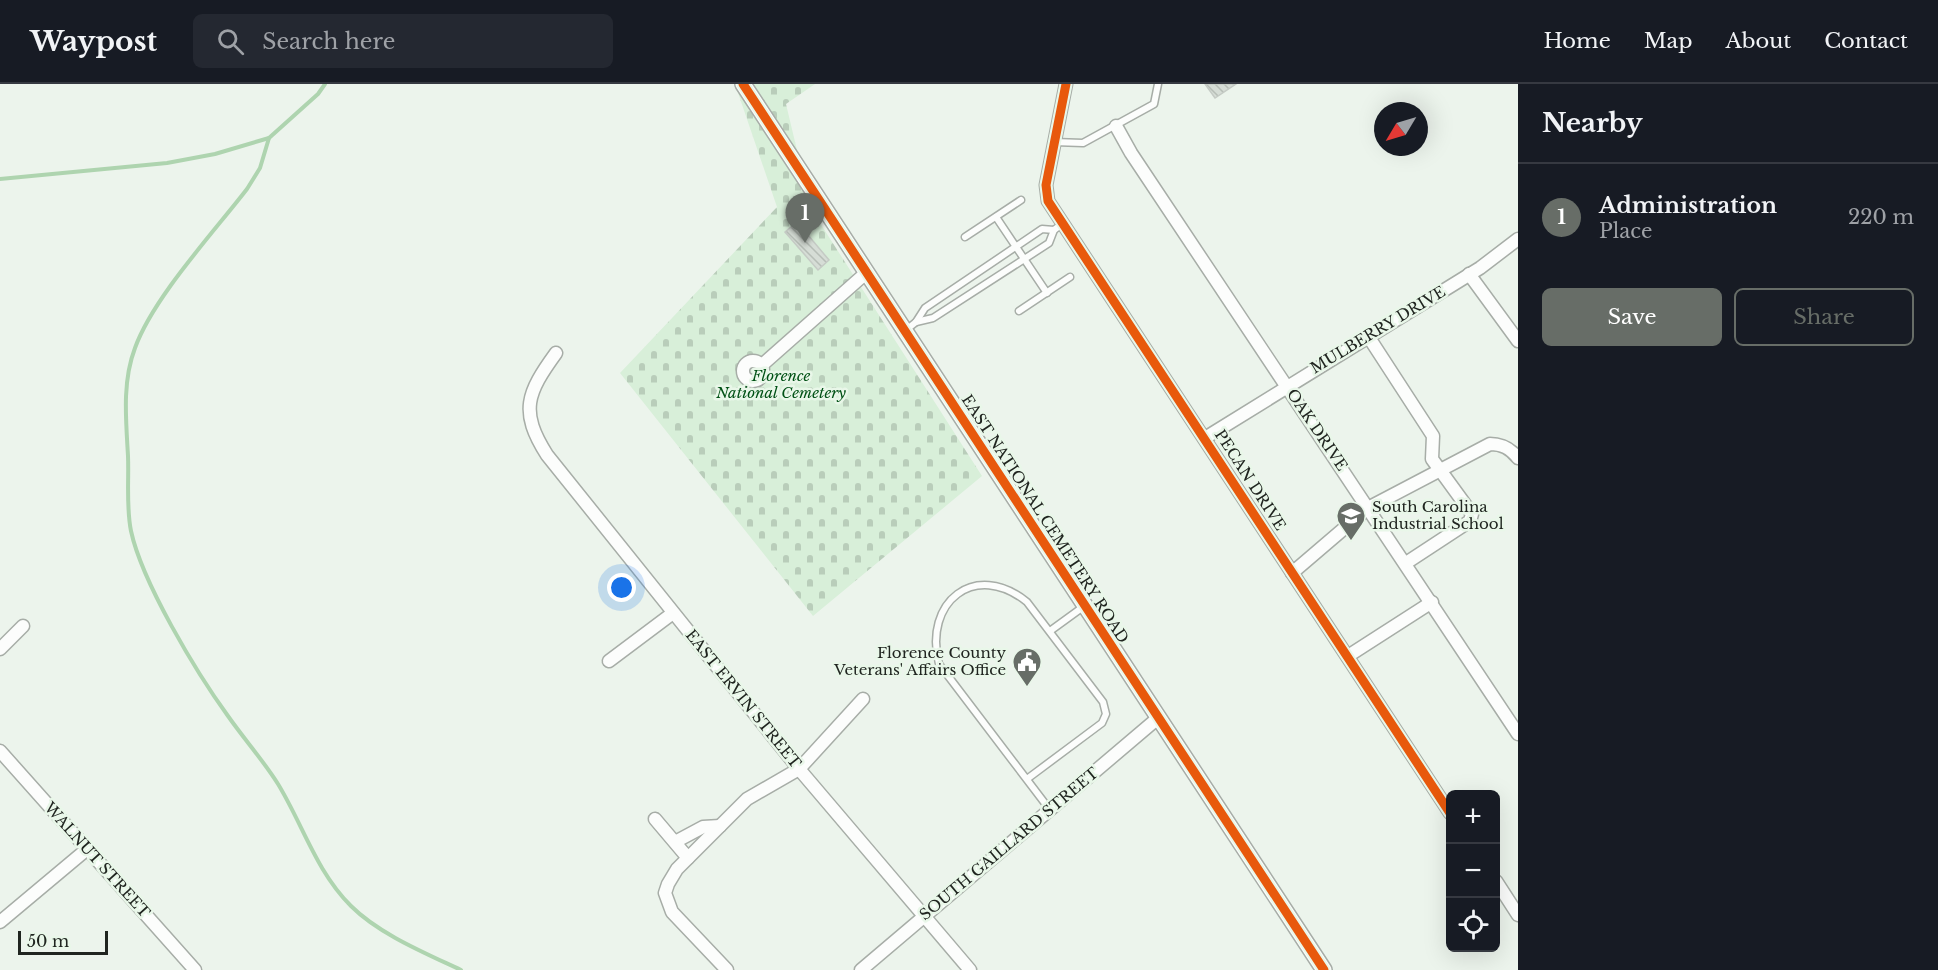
<!DOCTYPE html>
<html lang="en">
<head>
<meta charset="utf-8">
<style>
  body { margin:0; font-family:"Libre Baskerville",serif; background:#242831; color:#f1f3f6 }
  .controls { position:absolute; right:18px; bottom:18px; display:grid; overflow:hidden; border-radius:9px; box-shadow:0 6px 24px #0002 }
  .controls button { width:54px; height:54px; display:grid; place-items:center; padding:0; border:0; border-bottom:2px solid #363941; background:#171b24; color:#f1f3f6; font:30px sans-serif }
  .compass { position:absolute; left:1374px; top:18px; width:54px; height:54px; border-radius:50%; background:#171b24; box-shadow:0 6px 24px #0002; rotate:232deg }
  .scale { position:absolute; left:18px; bottom:15px; width:90px; box-sizing:border-box; padding-left:6px; border:3px solid #202520; border-top:0; font-size:16px; line-height:21px; white-space:nowrap; color:#202520; -webkit-text-stroke:4px #e9f7e9; paint-order:stroke }
  .you { position:absolute; left:622px; top:504px; width:21px; height:21px; margin:-15px; border:4px solid #fff; border-radius:50%; background:#1a73e8; box-shadow:0 0 0 9px #1a73e833 }
  .badge { display:grid; place-items:center; width:39px; height:39px; border-radius:50%; background:#676d67; color:#fff; font-size:20px; font-weight:700 }
  .pin { position:absolute; translate:-50% -50px; filter:drop-shadow(0 2px 3px #0008) }
  .pin::after { content:''; position:absolute; top:32px; width:21px; height:18px; background:inherit; clip-path:polygon(0 0,100% 0,50% 100%) }
  .list { margin:0; padding:0; list-style:none }
  h2 { display:flex; justify-content:space-between; align-items:center; height:78px; margin:0; padding:0 24px; font-size:26px }
  h2 small { font-size:20px; font-weight:400; color:#9ea1a6 }
  .list li { display:grid; grid-template-columns:39px 1fr auto; gap:18px; align-items:center; box-sizing:border-box; height:108px; padding:0 24px; border-top:2px solid #363941 }
  .list b { display:block; font-size:22px; white-space:nowrap }
  .list p { margin:0; font-size:20px; white-space:nowrap; color:#9ea1a6 }
  .list em { font-size:20px; font-style:normal; color:#9ea1a6 }
  .actions { display:flex; gap:12px; padding:18px 24px }
  .actions a { flex:1; padding:14px 0; border:2px solid #676d67; border-radius:9px; text-align:center; font-size:21px; color:#676d67 }
  .actions .main { background:#676d67; color:#fff }
  .icon { flex:none; width:33px; height:33px; fill:none; stroke:currentColor; stroke-width:2; stroke-linecap:round; stroke-linejoin:round }
  .map { position:relative; flex:none; width:1518px; height:886px; overflow:hidden }
  header { display:flex; align-items:center; gap:36px; box-sizing:border-box; height:84px; padding:0 30px; background:#171b24; border-bottom:2px solid #363941 }
  header strong { font-size:28px }
  nav { display:flex; gap:33px; margin-inline-start:auto; font-size:21px }
  .search { width:420px; height:54px; background:#242831; display:flex; align-items:center; gap:15px; box-sizing:border-box; padding:0 21px; border-radius:9px; color:#9ea1a6; font-size:22px }
  main { display:flex }
  aside { flex:1; background:#171b24 }
  .map>svg:first-child { display:block }
  .cemetery { fill:url(#cemetery-stones) }
  .lines { fill:none; stroke-linecap:round; stroke-linejoin:round }
  .stream { stroke:#aed4af; stroke-width:4 }
  .building { fill:url(#building-back-hatch); stroke:#c5cbc5; stroke-width:1.5 }
  .service-casing { stroke:#a7ada7; stroke-width:9 }
  .minor-casing { stroke:#a7ada7; stroke-width:15 }
  .tertiary-casing { stroke:#a7ada7; stroke-width:18 }
  .service { stroke:#fcfdfc; stroke-width:6 }
  .minor { stroke:#fcfdfc; stroke-width:12 }
  .tertiary { stroke:#fcfdfc; stroke-width:15 }
  .cycleway-casing { stroke:#e9f7e9; stroke-width:13 }
  .cycleway { stroke:#e8590c; stroke-width:9 }
  .labels { text-anchor:middle; stroke-width:5; stroke-linejoin:round; paint-order:stroke }
  .street-label { font-size:15px; fill:#202520; stroke:#e9f7e9 }
  .park-label { font-size:15px; font-style:italic; fill:#005115; stroke:#e9f7e9 }
  .poi-label { font-size:15px; fill:#202520; stroke:#e9f7e9; text-anchor:start }
</style>
</head>
<body>
<header>
<strong>Waypost</strong>
<div class="search"><svg class="icon" aria-label="search" viewBox="0 0 24 24"><circle cx="10" cy="10" r="6"/><path d="M15 15l6 6"/></svg>Search here</div>
<nav><a>Home</a><a>Map</a><a>About</a><a>Contact</a></nav>
</header>
<main>
<div class="map">
<svg width="1518" height="886" viewBox="0 0 1518 886">
  <defs>
    <pattern id="cemetery-stones" width="16" height="16" patternUnits="userSpaceOnUse" patternTransform="scale(1.5)"><rect width="16" height="16" fill="#d8efd9"/><path d="M2 7V4a2 2 0 0 1 4 0v3zM10 15v-3a2 2 0 0 1 4 0v3z" fill="#b9cdba"/></pattern>
    <pattern id="building-back-hatch" width="6" height="6" patternUnits="userSpaceOnUse" patternTransform="scale(1.5)"><rect width="6" height="6" fill="#d6ddd6"/><path d="M-1 5l2 2M0 0l6 6M5-1l2 2" fill="none" stroke="#b7beb7"/></pattern>
  </defs>
  <rect width="100%" height="100%" fill="#ecf4ec"/>
  <path class="cemetery" d="M735 0H815L786 20 811 125 982 392 813 532 620 289 777 123Z"/>
  <g class="lines">
    <g class="stream">
      <path d="M269 54 260 84 247 105C213 149 153 214 135 264 122 298 126 336 128 372 129 396 126 423 131 447 142 498 196 588 228 632 244 655 263 676 278 700 303 741 316 787 351 822 379 850 425 869 461 886"/>
      <path d="M0 95 167 79 215 70 269 54 318 10 325 0"/>
    </g>
  </g>
  <g class="building">
    <path d="M1205 0H1236L1215 14Z"/>
    <path d="M797 138 829 176 818 186 785 148Z"/>
  </g>
  <g class="lines">
    <g class="service-casing">
      <g id="service">
        <path d="M1054 58 1083 59 1154 20 1158 0"/>
        <path d="M996 133 1047 209"/>
        <path d="M965 153 1021 116"/>
        <path d="M1019 227 1070 193"/>
        <path d="M916 238 933 234 1049 159 1054 146 1062 140"/>
        <path d="M906 246 916 238 925 224 1042 145 1054 146"/>
        <path d="M1050 547 1083 523"/>
        <path d="M1027 695 1102 639 1106 630 1103 618 1027 518C975 476 923 518 939 580L1050 726"/>
      </g>
    </g>
    <g class="minor-casing">
      <g id="minor">
        <path d="M1066 0 1046 101 1048 117 1450 729"/>
        <path d="M1116 42 1131 69 1518 650"/>
        <path d="M1469 190 1518 257"/>
        <path d="M1368 252 1433 352 1432 375 1472 430 1470 437 1406 479"/>
        <path d="M556 269C527 309 519 327 547 371L799 685 970 886"/>
        <circle cx="753" cy="287" r="10"/>
        <path d="M762 281 866 189"/>
        <path d="M1205 354 1480 184 1518 155"/>
        <path d="M1292 489 1368 424 1490 360C1502 360 1510 364 1518 374"/>
        <path d="M0 565 23 542"/>
        <path d="M1348 572 1432 518"/>
        <path d="M609 577 673 529"/>
        <path d="M0 667 195 886"/>
        <path d="M655 735 688 774"/>
        <path d="M675 758 703 743 720 742"/>
        <path d="M1496 797 1518 831"/>
        <path d="M0 838 86 766"/>
        <path d="M727 886 672 828 665 809 668 800 677 785 747 715 799 685 863 615"/>
        <path d="M861 886 1158 634"/>
      </g>
    </g>
    <g class="tertiary-casing">
      <path id="tertiary" d="M743 0 1324 886"/>
    </g>
    <use href="#service" class="service"/>
    <use href="#minor" class="minor"/>
    <use href="#tertiary" class="tertiary"/>
    <g class="cycleway-casing">
      <g id="cycleway">
        <path d="M743 0 1324 886"/>
        <path d="M1066 0 1046 101 1048 117 1450 729"/>
      </g>
    </g>
    <use href="#cycleway" class="cycleway"/>
  </g>
  <defs>
    <g id="school-pin" transform="scale(1.5)"><path d="M0 17L-7.5 6A9.5 9.5 0 1 1 7.5 6Z" fill="#676d67" stroke="#e9f7e9"/><path d="M0-5L7-2L0 1L-7-2ZM-4 1L0 2.5L4 1V4Q0 6-4 4Z" fill="#fff"/></g>
    <g id="civic-pin" transform="scale(1.5)"><path d="M0 17L-7.5 6A9.5 9.5 0 1 1 7.5 6Z" fill="#676d67" stroke="#e9f7e9"/><path d="M-.6-6.5H3V-4.5H.6V-3L4-1V1h2V6H-6V1h2V-1L-.6-3ZM-1.2 2.5V6h2.4V2.5Z" fill="#fff"/></g>
  </defs>
  <g fill-rule="evenodd">
    <use href="#school-pin" x="1351" y="432"/>
    <use href="#civic-pin" x="1027" y="578"/>
  </g>
  <g class="labels">
    <g class="street-label">
      <text transform="translate(1378 246) rotate(-31)" y="5">MULBERRY DRIVE</text>
      <text transform="translate(1317 346) rotate(56)" y="5">OAK DRIVE</text>
      <text transform="translate(1250 396) rotate(57)" y="5">PECAN DRIVE</text>
      <text transform="translate(1045 435) rotate(57)" y="5">EAST NATIONAL CEMETERY ROAD</text>
      <text transform="translate(743 615) rotate(51)" y="5">EAST ERVIN STREET</text>
      <text transform="translate(1009 760) rotate(-40)" y="5">SOUTH GAILLARD STREET</text>
      <text transform="translate(97 776) rotate(48)" y="5">WALNUT STREET</text>
    </g>
    <g class="park-label">
      <text x="781" y="297">Florence<tspan x="781" dy="17">National Cemetery</tspan></text>
    </g>
    <g class="poi-label">
      <text x="1372" y="428">South Carolina<tspan x="1372" dy="17">Industrial School</tspan></text>
      <text x="1006" y="574" text-anchor="end">Florence County<tspan x="1006" dy="17">Veterans' Affairs Office</tspan></text>
    </g>
  </g>
</svg>
<div class="controls">
<button>+</button>
<button>−</button>
<button><svg class="icon" aria-label="locate" viewBox="0 0 24 24"><circle cx="12" cy="12" r="6"/><path d="M12 2v4M12 18v4M2 12h4M18 12h4"/></svg></button>
</div>
<svg class="compass" viewBox="-18 -18 36 36"><path d="M0-13l5 13h-10z" fill="#e53935"/><path d="M0 13l5-13h-10z" fill="#9ea1a6"/></svg>
<div class="scale">50 m</div>
<div class="you"></div>
<div class="pin badge" style="left:805px;top:159px">1</div>
</div>
<aside>
<h2>Nearby<small></small></h2>
<ul class="list">
<li><span class="badge">1</span><div><b>Administration</b><p>Place</p></div><em>220 m</em></li>
</ul>
<div class="actions"><a class="main">Save</a><a>Share</a></div>
</aside>
</main>
</body>
</html>
